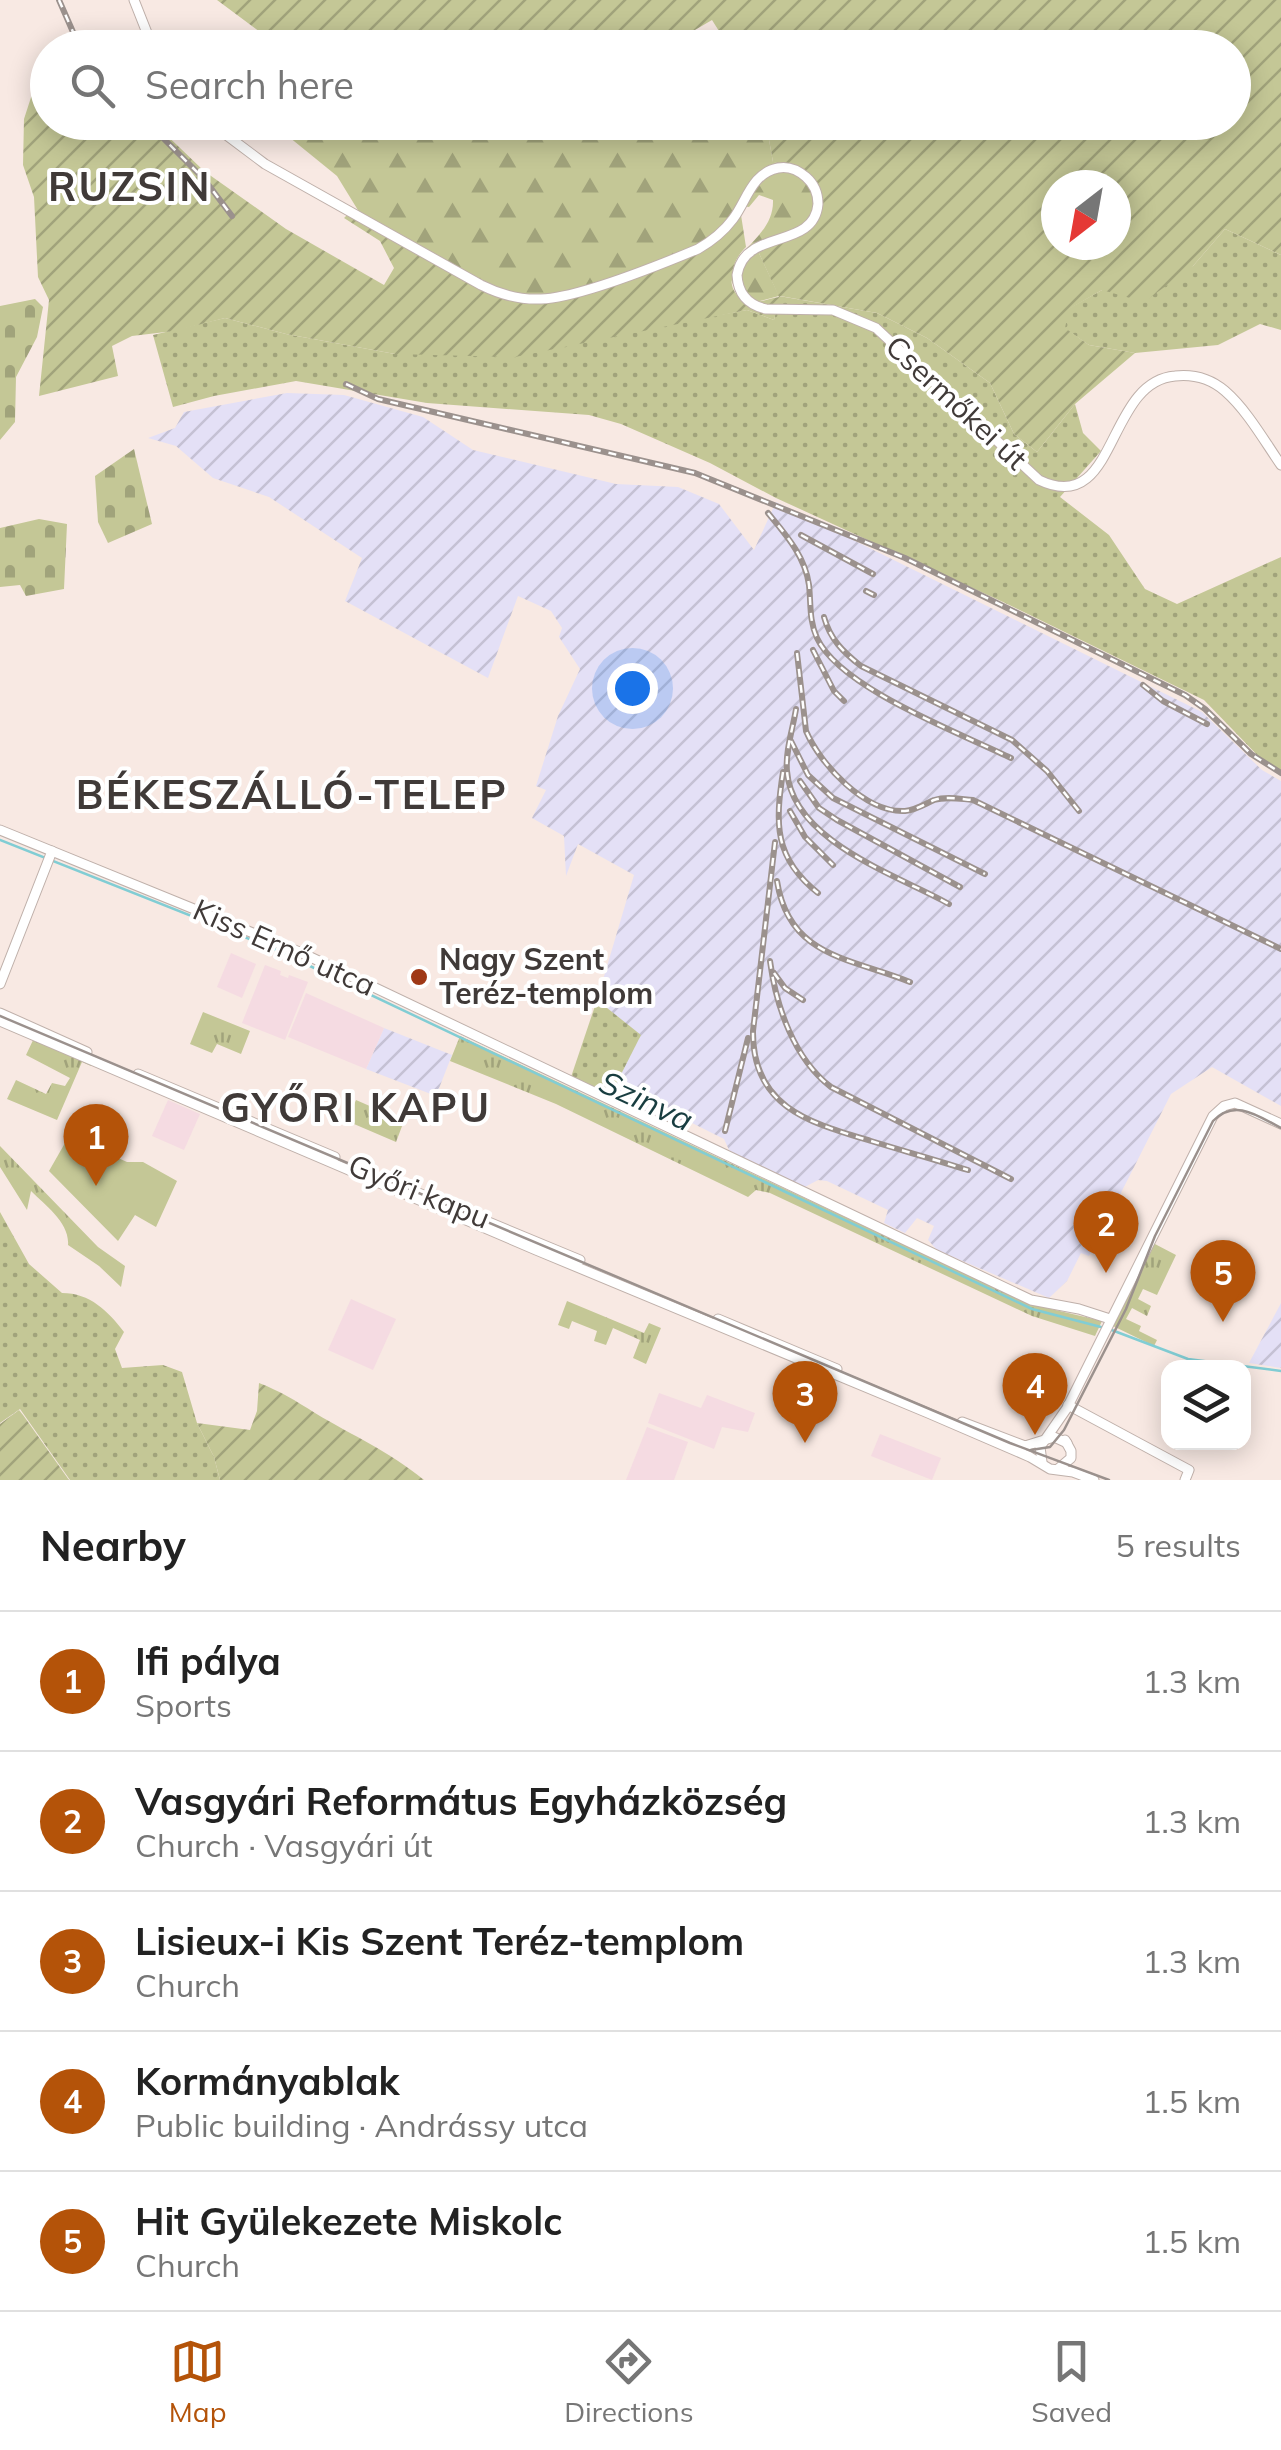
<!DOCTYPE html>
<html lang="en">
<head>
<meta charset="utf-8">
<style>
  body { margin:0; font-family:Mulish,sans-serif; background:#f2f2f2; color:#222 }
  .controls { position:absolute; right:30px; bottom:30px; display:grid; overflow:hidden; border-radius:20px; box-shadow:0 5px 25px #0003 }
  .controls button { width:90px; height:90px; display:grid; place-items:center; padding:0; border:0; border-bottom:2px solid #e0e0e0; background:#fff; color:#222; font:50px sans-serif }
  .compass { position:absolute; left:1041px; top:170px; width:90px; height:90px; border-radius:50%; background:#fff; box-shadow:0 5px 25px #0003; rotate:211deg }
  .you { position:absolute; left:632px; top:688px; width:35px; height:35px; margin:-25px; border:8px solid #fff; border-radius:50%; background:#1a73e8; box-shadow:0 0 0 15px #1a73e833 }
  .badge { display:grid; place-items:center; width:65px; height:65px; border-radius:50%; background:#b45309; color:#fff; font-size:32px; font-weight:700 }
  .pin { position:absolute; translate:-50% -82px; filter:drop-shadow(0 2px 5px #0008) }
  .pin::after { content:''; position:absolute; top:52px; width:35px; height:30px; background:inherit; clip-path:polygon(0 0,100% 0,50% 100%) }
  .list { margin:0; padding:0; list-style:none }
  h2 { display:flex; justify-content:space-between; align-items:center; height:130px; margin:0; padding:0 40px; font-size:42px }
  h2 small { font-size:32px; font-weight:400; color:#767676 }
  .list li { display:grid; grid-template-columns:65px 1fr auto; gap:30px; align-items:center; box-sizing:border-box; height:140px; padding:0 40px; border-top:2px solid #e0e0e0 }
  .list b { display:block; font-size:38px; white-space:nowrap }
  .list p { margin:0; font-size:32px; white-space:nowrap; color:#767676 }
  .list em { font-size:32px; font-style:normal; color:#767676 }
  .icon { flex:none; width:55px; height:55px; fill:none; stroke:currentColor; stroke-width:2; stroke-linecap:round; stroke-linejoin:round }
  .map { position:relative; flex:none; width:1281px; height:1480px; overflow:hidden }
  .search { position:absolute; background:#fff; box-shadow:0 5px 25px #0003; left:30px; right:30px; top:30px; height:110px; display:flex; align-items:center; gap:25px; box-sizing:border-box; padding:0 35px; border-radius:55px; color:#767676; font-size:38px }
  .sheet { height:830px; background:#fff }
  nav { display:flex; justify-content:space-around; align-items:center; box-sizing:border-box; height:140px; border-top:2px solid #e0e0e0; background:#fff; font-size:28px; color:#767676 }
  nav a { display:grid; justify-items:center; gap:5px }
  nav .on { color:#b45309 }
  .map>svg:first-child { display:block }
  .industrial { fill:url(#industrial-furrows) }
  .education { fill:#f5dbe2 }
  .grass { fill:url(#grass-dots) }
  .forest { fill:url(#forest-firs) }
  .cemetery { fill:url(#cemetery-stones) }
  .park { fill:url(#park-tufts) }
  .garden { fill:url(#garden-furrows); fill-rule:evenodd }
  .pitch { fill:#c4c796 }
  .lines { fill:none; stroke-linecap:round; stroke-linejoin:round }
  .stream { stroke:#81cdd4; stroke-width:2.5 }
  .secondary-casing { stroke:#bfb0aa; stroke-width:11 }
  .secondary { stroke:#fff; stroke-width:9 }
  .tram { stroke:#9b918d; stroke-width:2.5 }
  .rail-casing { stroke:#9b918d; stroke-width:6 }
  .rail { stroke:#fff; stroke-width:2.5; stroke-dasharray:8; stroke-linecap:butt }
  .poi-dot { fill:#9f3816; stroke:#fff; stroke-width:4 }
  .labels { text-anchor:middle; stroke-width:8; stroke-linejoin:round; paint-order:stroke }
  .street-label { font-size:30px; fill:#403a38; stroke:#fff }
  .poi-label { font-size:30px; font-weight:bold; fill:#403a38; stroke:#fff; text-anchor:start }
  .water-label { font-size:32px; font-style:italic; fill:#183d40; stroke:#fff }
  .district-label { font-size:40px; font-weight:bold; letter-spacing:2.5px; fill:#403a38; stroke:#fff }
</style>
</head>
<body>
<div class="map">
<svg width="1281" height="1480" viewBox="0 0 1281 1480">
  <defs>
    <pattern id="industrial-furrows" width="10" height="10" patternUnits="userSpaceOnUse" patternTransform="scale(2.5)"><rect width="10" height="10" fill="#e4e0f6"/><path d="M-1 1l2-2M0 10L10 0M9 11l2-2" fill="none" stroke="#c5c1d4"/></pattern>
    <pattern id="grass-dots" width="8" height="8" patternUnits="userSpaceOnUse" patternTransform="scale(2.5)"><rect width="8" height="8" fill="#c4c796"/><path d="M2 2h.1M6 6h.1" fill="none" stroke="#a1a37b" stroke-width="1.8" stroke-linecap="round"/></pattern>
    <pattern id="forest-firs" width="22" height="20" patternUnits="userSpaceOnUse" patternTransform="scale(2.5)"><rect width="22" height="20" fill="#c4c796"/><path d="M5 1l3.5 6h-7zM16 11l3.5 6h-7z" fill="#a1a37b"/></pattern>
    <pattern id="cemetery-stones" width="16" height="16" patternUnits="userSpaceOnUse" patternTransform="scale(2.5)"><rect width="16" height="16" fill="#c4c796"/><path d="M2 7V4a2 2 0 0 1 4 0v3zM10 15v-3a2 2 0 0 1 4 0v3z" fill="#a1a37b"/></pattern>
    <pattern id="park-tufts" width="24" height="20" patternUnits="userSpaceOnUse" patternTransform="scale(2.5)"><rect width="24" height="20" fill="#c4c796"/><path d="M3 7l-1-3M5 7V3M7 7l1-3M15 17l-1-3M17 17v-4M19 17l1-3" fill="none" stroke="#a1a37b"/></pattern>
    <pattern id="garden-furrows" width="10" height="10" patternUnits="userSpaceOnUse" patternTransform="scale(2.5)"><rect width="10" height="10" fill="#c4c796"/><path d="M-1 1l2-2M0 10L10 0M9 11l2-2" fill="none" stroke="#a1a37b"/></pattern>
  </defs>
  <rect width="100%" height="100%" fill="#f8e9e3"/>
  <g class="industrial">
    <path d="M287 393 344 395 423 417 473 450 616 484 678 487 719 504 754 550 776 502 1202 712 1262 770 1281 781V1106L1212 1067 1171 1094 1089 1256 1081 1253 1067 1281 1049 1298 937 1250 928 1240 934 1226 917 1218 905 1233 884 1223 888 1210 827 1181 818 1180 803 1188 743 1160 729 1150 724 1139 684 1119 669 1124 610 1096 640 1035 597 1000 634 875 578 844 566 876 564 836 532 818 546 790 536 786 558 716 580 669 559 637 562 628 551 611 518 596 488 678 345 601 362 558 269 497 213 478 176 446 148 438 175 428 184 412Z"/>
    <path d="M384 1028 452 1055 436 1096 366 1069Z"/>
    <path d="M1281 1303V1368L1249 1363Z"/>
  </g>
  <g class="education">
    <path d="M231 953 256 964 242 998 217 987Z"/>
    <path d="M265 965 281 971 280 975 288 978 289 975 308 982 285 1040 242 1023Z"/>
    <path d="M306 993 384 1028 366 1069 288 1037Z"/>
    <path d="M168 1100 200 1114 184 1150 152 1136Z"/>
    <path d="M351 1299 396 1319 373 1370 328 1350Z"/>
    <path d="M659 1393 701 1408 707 1395 755 1413 748 1432 722 1427 714 1449 648 1423Z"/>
    <path d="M647 1427 688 1442 674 1480H626Z"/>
    <path d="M880 1434 941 1458 932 1480 871 1456Z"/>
  </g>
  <g class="grass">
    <path d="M1225 229 1281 255V330L1260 324 1218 345 1135 353 1089 345 1064 328 1068 309 1102 290 1193 266Z"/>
    <path d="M779 296 877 313 927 338 990 383 1014 434 1037 452 1075 404 1083 433 1101 451 1060 497 1109 535 1145 589 1177 604 1281 557V771L1263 761 1204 700 1003 602 776 498 710 463 621 424 589 415 427 403 296 381 214 396 173 407 153 335 225 318 286 334 395 354 703 318 747 310 774 320Z"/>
    <path d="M597 1000 641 1035 610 1096 571 1077Z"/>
    <path d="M0 1212 29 1264 62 1293C90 1293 108 1311 124 1332L115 1349 122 1368 163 1365 182 1372 197 1423 214 1457 220 1480H70L20 1409 0 1423Z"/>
  </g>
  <path class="forest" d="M277 123H766L773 162C798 163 807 172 821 191L817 218 801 235 758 251 779 296 756 302 739 297 729 276C739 246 774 234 773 200L759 195 749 207 741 206 710 241 563 296 507 295 364 220 337 176 289 137Z"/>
  <g class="cemetery">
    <path d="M35 299 43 307 37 337 16 377 15 422 0 440V306Z"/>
    <path d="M134 449 152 524 108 543 98 522 95 476Z"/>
    <path d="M39 519 67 524 64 589 26 596 20 585 0 587V528Z"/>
  </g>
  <g class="park">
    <path d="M203 1012 250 1031 241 1054 217 1044 212 1053 190 1044Z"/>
    <path d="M35 1036 93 1063 91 1066 82 1062 57 1120 7 1099 16 1080 46 1094 52 1083 65 1086 70 1078 26 1055Z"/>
    <path d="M460 1036 1030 1304 1102 1321 1095 1336 1032 1316 770 1193 756 1190 748 1197 556 1104 450 1061Z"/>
    <path d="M356 1100 404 1121 396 1142 347 1121Z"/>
    <path d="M0 1146 98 1247 125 1266 121 1287 99 1266 68 1245C70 1223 45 1205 31 1191L27 1210 0 1167Z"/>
    <path d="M1153 1243 1176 1255 1157 1295 1143 1289 1138 1299 1151 1306 1147 1316 1132 1308 1126 1319 1141 1326 1139 1331 1157 1340 1154 1346 1113 1326Z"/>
    <path d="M567 1301 644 1333 649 1323 661 1328 646 1364 633 1358 640 1340 613 1328 606 1345 594 1341 597 1331 572 1321 569 1329 558 1325Z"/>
  </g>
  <g class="garden">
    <path d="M217 0H1281V255L1225 229 1193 266 1144 302 1102 290 1069 309 1065 328 1089 345 1135 353 1075 404 1037 452 1014 434 990 383 927 338 877 313 780 296 774 320 747 310 515 357 395 354 286 334 225 318 174 331 132 336 112 346 118 376 39 396 49 300 38 277 34 197 23 165 24 119 47 48 48 122 154 123 204 171 286 229 384 285 394 268 380 241 344 218 350 212 492 290 544 299 688 253 741 215 746 247C729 263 721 299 755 302 762 302 771 298 779 297L758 251 801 235 817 218 821 192C807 172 798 163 773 162L766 123 1234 122V48L729 47 712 20 666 47 309 46 276 44ZM1056 185H1116V245H1056Z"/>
    <path d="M259 1383C280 1391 296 1401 315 1413 355 1437 387 1450 424 1480H220L214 1457 197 1423 250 1430 257 1411Z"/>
    <path d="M19 1410 23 1415 69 1480H0V1424Z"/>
  </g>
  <path class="pitch" d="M69 1136 127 1162H143L177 1181 156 1227 135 1215 118 1241 49 1171Z"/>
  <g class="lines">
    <g class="stream">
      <path d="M0 840 272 948 1032 1309 1101 1327"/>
      <path d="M1109 1329 1188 1359 1281 1371"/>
    </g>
    <g class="secondary-casing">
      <g id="secondary">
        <path d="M134 0 153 48"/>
        <path d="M209 122 265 164 481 285C499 294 520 300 541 299 578 298 662 264 698 249 712 241 724 231 733 219 747 200 752 173 778 168 788 166 798 170 806 177 814 184 818 193 818 204 815 239 775 235 753 250 743 256 739 264 737 275 738 294 748 305 766 309L833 310 876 328 1039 480C1118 518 1105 382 1175 376 1193 374 1211 379 1225 391 1247 410 1265 442 1281 465"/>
        <path d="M0 830 302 953 1031 1300 1079 1309 1110 1319"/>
        <path d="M0 984 52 851"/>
        <path d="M0 1013 87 1052"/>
        <path d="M0 1021 536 1250 928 1413 1030 1457 1050 1469 1073 1472 1094 1480"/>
        <path d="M138 1074 335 1157"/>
        <path d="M409 1189 580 1260"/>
        <path d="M718 1319 837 1369"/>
        <path d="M1068 1405 1189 1470 1185 1480"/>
        <path d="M962 1422 1025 1446 1054 1437 1067 1443"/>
        <path d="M1042 1462 1040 1447 1067 1408 1213 1116 1224 1106 1235 1103 1281 1124"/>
        <path d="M1058 1469 1071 1458V1451L1065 1440"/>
      </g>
    </g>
    <use href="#secondary" class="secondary"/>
    <g class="tram">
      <path d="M0 1016 1010 1443 1109 1480"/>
      <path d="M1031 1450 1050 1447 1064 1430 1126 1309 1155 1236 1213 1121C1235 1098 1258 1116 1281 1128"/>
    </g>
    <g class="rail-casing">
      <g id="rail">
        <path d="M59 0 80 48"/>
        <path d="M147 122 204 179 232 216"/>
        <path d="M346 384 378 399 695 473 905 558 1185 695 1205 709 1251 754 1281 773"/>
        <path d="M768 513C786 535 805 556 809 585 811 603 809 621 817 638 840 688 960 733 1011 758"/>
        <path d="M801 535 873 574"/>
        <path d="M866 591 874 595"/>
        <path d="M824 617C830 639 843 652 861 666L1012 740 1047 771 1079 811"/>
        <path d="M813 650 834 691 844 701"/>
        <path d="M797 653 806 731C820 764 865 813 905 811 916 810 925 804 934 800 947 796 960 799 973 800L1281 949"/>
        <path d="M1143 685 1163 701 1207 724"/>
        <path d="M796 709C793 728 785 752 787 771 792 841 897 875 949 904"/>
        <path d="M791 741 808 775 833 798 985 874"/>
        <path d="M783 772C775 824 774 858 818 893"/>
        <path d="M800 781 819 808 837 820 960 887"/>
        <path d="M790 811 805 837 833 865"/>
        <path d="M775 842 753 1031C752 1108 811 1123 871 1141 904 1151 936 1160 968 1170"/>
        <path d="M777 881C789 958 852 958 910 982"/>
        <path d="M770 961C776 1006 794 1059 831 1087L1011 1179"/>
        <path d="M774 973 785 988 803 1000"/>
        <path d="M725 1131 748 1038"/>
      </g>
    </g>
    <use href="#rail" class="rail"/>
  </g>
  <circle class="poi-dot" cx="419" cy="977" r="10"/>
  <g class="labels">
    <g class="street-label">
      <text transform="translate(956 403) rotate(43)" y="10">Csermőkei út</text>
      <text transform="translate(284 948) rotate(24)" y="10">Kiss Ernő utca</text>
      <text transform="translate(419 1192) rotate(22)" y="10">Győri kapu</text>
    </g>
    <g class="poi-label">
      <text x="439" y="970">Nagy Szent<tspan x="439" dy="34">Teréz-templom</tspan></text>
    </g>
    <g class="water-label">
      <text transform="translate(646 1101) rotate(25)" y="11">Szinva</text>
    </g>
    <g class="district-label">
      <text x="130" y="201">RUZSIN</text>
      <text x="292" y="809">BÉKESZÁLLÓ-TELEP</text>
      <text x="356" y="1122">GYŐRI KAPU</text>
    </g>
  </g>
</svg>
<div class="controls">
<button><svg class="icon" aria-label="layers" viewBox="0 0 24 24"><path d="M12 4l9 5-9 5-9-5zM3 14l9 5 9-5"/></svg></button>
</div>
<svg class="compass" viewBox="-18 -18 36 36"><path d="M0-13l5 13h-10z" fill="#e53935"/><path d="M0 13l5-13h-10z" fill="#767676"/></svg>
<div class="you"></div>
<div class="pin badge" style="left:96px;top:1186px">1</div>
<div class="pin badge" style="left:1106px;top:1273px">2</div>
<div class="pin badge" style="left:805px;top:1443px">3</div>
<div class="pin badge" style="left:1035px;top:1435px">4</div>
<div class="pin badge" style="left:1223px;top:1322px">5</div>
<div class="search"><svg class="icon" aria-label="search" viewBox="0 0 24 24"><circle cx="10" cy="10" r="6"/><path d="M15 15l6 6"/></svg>Search here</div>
</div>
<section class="sheet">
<h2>Nearby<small>5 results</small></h2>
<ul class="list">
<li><span class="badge">1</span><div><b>Ifi pálya</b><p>Sports</p></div><em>1.3 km</em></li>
<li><span class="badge">2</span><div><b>Vasgyári Református Egyházközség</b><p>Church · Vasgyári út</p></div><em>1.3 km</em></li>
<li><span class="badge">3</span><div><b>Lisieux-i Kis Szent Teréz-templom</b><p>Church</p></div><em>1.3 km</em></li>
<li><span class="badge">4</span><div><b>Kormányablak</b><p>Public building · Andrássy utca</p></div><em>1.5 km</em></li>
<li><span class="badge">5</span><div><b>Hit Gyülekezete Miskolc</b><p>Church</p></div><em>1.5 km</em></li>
</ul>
</section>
<nav>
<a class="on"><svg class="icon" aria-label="map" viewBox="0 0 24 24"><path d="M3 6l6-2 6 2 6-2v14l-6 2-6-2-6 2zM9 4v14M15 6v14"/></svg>Map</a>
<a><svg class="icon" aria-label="directions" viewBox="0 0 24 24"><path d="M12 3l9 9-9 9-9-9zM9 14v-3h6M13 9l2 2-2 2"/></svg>Directions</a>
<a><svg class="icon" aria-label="saved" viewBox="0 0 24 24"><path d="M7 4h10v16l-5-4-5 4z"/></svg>Saved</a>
</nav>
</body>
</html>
